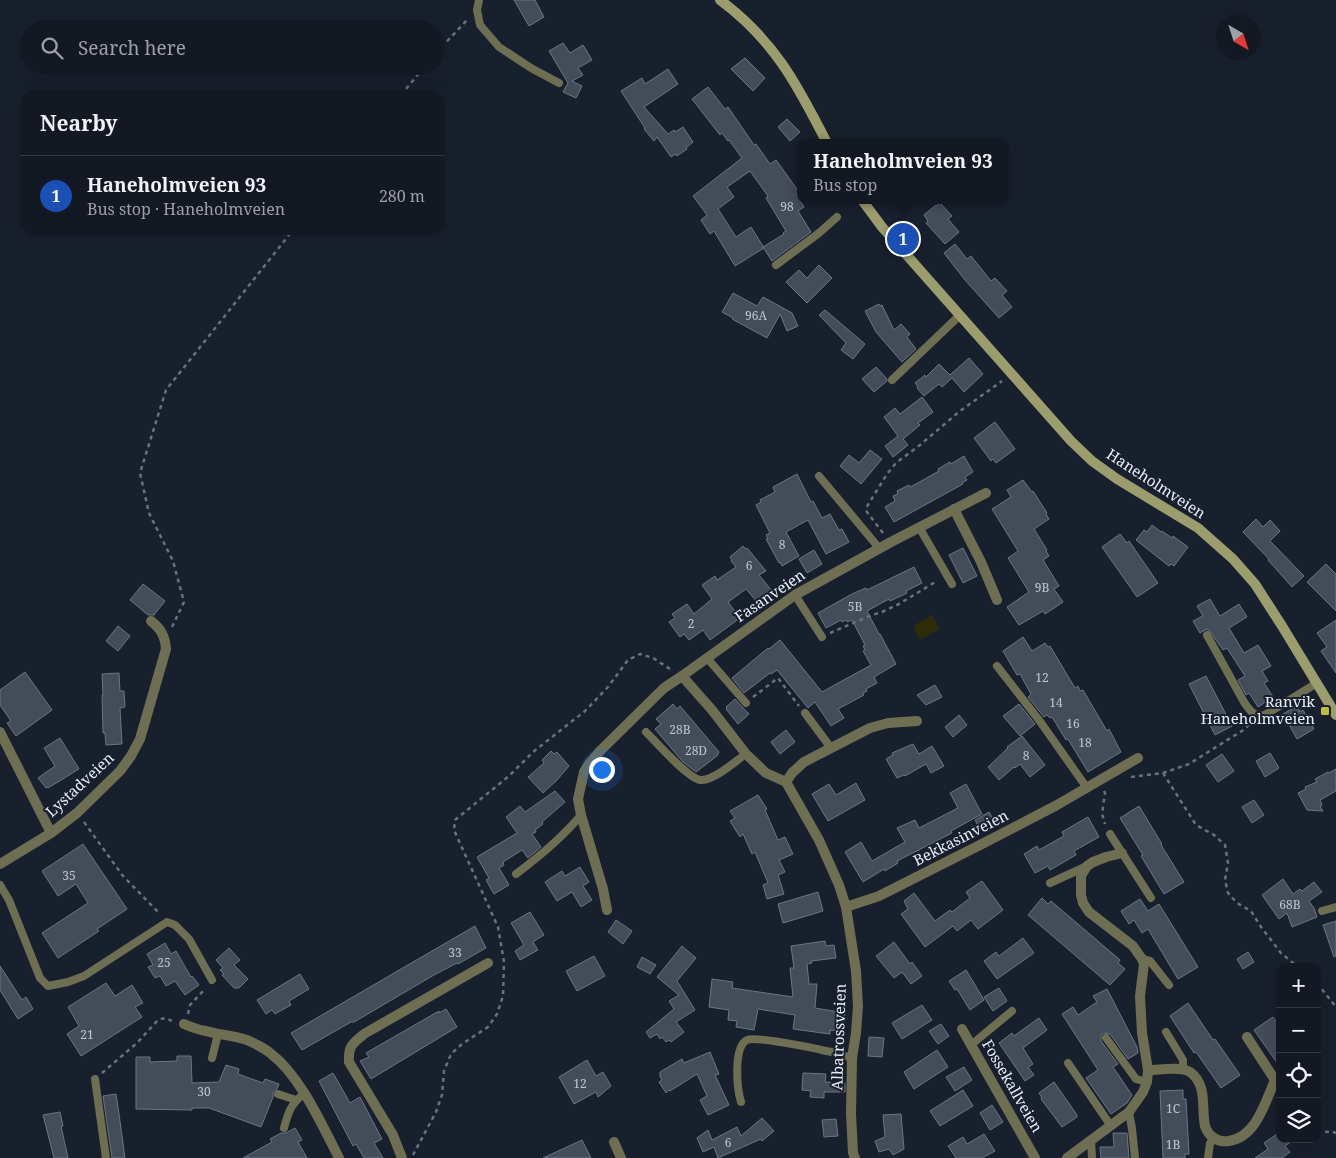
<!DOCTYPE html>
<html lang="en">
<head>
<meta charset="utf-8">
<style>
  body { margin:0; font-family:"Noto Serif",serif; background:#20252f; color:#f1f3f6 }
  .controls { position:absolute; right:15px; bottom:15px; display:grid; overflow:hidden; border-radius:10px; box-shadow:0 5px 20px #0002 }
  .controls button { width:45px; height:45px; display:grid; place-items:center; padding:0; border:0; border-bottom:1px solid #323740; background:#131822; color:#f1f3f6; font:25px sans-serif }
  .compass { position:absolute; left:1216px; top:15px; width:45px; height:45px; border-radius:50%; background:#131822; box-shadow:0 5px 20px #0002; rotate:141deg }
  .you { position:absolute; left:601px; top:769px; width:18px; height:18px; margin:-12px; border:4px solid #fff; border-radius:50%; background:#1a73e8; box-shadow:0 0 0 8px #1a73e833 }
  .badge { display:grid; place-items:center; width:32px; height:32px; border-radius:50%; background:#db2777; color:#fff; font-size:16px; font-weight:700 }
  .pin { position:absolute; translate:-50% -50%; border:2px solid #fff; box-shadow:0 1px 5px #0006 }
  .popup { position:absolute; left:797px; top:139px; width:212px; height:65px; box-sizing:border-box; display:grid; place-content:center; border-radius:10px; background:#131822; filter:drop-shadow(0 1px 4px #0005); font-size:16px; white-space:nowrap; color:#9da0a5 }
  .popup b { font-size:19px; color:#f1f3f6 }
  .popup::after { content:''; position:absolute; left:50%; top:100%; margin-left:-10px; border:10px solid transparent; border-top-color:#131822 }
  .list { margin:0; padding:0; list-style:none }
  h2 { display:flex; justify-content:space-between; align-items:center; height:65px; margin:0; padding:0 20px; font-size:21px }
  h2 small { font-size:16px; font-weight:400; color:#9da0a5 }
  .list li { display:grid; grid-template-columns:32px 1fr auto; gap:15px; align-items:center; box-sizing:border-box; height:80px; padding:0 20px; border-top:1px solid #323740 }
  .list b { display:block; font-size:19px; white-space:nowrap }
  .list p { margin:0; font-size:16px; white-space:nowrap; color:#9da0a5 }
  .list em { font-size:16px; font-style:normal; color:#9da0a5 }
  .icon { flex:none; width:28px; height:28px; fill:none; stroke:currentColor; stroke-width:2; stroke-linecap:round; stroke-linejoin:round }
  .map { position:relative; flex:none; width:1336px; height:1158px; overflow:hidden }
  .search { position:absolute; background:#131822; box-shadow:0 5px 20px #0002; left:20px; top:20px; width:425px; height:55px; display:flex; align-items:center; gap:12px; box-sizing:border-box; padding:0 18px; border-radius:28px; color:#9da0a5; font-size:19px }
  .panel { position:absolute; background:#131822; box-shadow:0 5px 20px #0002; left:20px; top:90px; width:425px; height:145px; border-radius:15px }
  .map>svg:first-child { display:block }
  .green { fill:#2c2c09 }
  .building { fill:#444c5a; stroke:#6b7584 }
  .lines { fill:none; stroke-linecap:round; stroke-linejoin:round }
  .path { stroke:#6a717c; stroke-width:2.5; stroke-dasharray:4 4; stroke-linecap:butt }
  .lane { stroke:#6e6f52; stroke-width:8 }
  .street { stroke:#6e6f52; stroke-width:10 }
  .secondary { stroke:#9b9d6d; stroke-width:10 }
  .poi-dot { fill:#bebf42; stroke:#19202d; stroke-width:2 }
  .labels { text-anchor:middle; stroke-width:4; stroke-linejoin:round; paint-order:stroke }
  .number-label { font-size:12px; fill:#c0c6d0 }
  .street-label { font-size:15px; fill:#e9eff8; stroke:#19202d }
  .poi-label { font-size:15px; fill:#e9eff8; stroke:#19202d; text-anchor:end }
</style>
</head>
<body>
<div class="map">
<svg width="1336" height="1158" viewBox="0 0 1336 1158">
  <rect width="100%" height="100%" fill="#19202d"/>
  <path class="green" d="M932 615 940 629 920 640 913 626Z"/>
  <g class="building">
    <path d="M514 0H535L544 17 529 26Z"/>
    <path d="M563 43 570 53 583 45 592 60 578 68 583 75 572 81 582 86 576 98 563 92 568 83 549 51Z"/>
    <path d="M745 58 765 78 753 91 731 69Z"/>
    <path d="M668 69 678 84 644 107 668 134 674 130 675 132 683 127 693 142 686 148 687 149 677 156 676 154 671 157 657 137 654 141 644 129 645 128 621 91 642 78 645 84Z"/>
    <path d="M708 87 725 109 728 107 754 145 756 144 770 164 776 160 799 192 796 194 804 207 798 211 811 232 772 261 763 247 784 234 783 233 786 231 766 198 768 196 750 171 727 187 734 197 718 209 736 237 751 227 764 248 735 266 714 231 710 234 701 220 707 215 693 196 742 158 729 140 728 141 722 133 720 135 692 99Z"/>
    <path d="M787 119 800 132 790 141 778 127Z"/>
    <path d="M940 203 952 216 948 219 959 232 945 244 926 223 928 221 924 215 936 205V206Z"/>
    <path d="M955 244 967 259 971 256 991 281 995 278 1007 291 1002 295 1012 307 999 318 965 280 944 253Z"/>
    <path d="M819 265 832 278 807 303 786 282 799 270 807 278Z"/>
    <path d="M733 293 757 306 763 297 792 313 798 326 787 331 780 314 767 338 732 319 733 318 722 312Z"/>
    <path d="M879 304 880 306 882 305 894 330 901 324 910 334 907 337 916 349 902 362 876 332 865 311Z"/>
    <path d="M825 310 865 344 853 359 841 350 846 343 819 315Z"/>
    <path d="M969 358 983 374 964 392 952 378 942 387 939 384 924 396 917 388 918 387 915 383 925 375 926 377 939 364 950 375Z"/>
    <path d="M876 367 887 379V381L874 392 862 379Z"/>
    <path d="M922 397 933 412 918 423 920 425 903 439 908 445 893 457 885 446 898 436 884 417 895 408 900 414Z"/>
    <path d="M995 422 1015 449 996 463 993 459 991 461 974 438Z"/>
    <path d="M870 450 882 459 861 484 840 466 849 455 859 463Z"/>
    <path d="M964 456 973 472 965 477 967 480 962 483 963 484 894 522 885 507 895 501 893 496 898 494 897 491 909 485 910 487 916 484 939 471 938 469 950 462 951 464Z"/>
    <path d="M797 474 811 502 813 501 822 518 830 514 839 530 842 529 849 542 826 554 808 520 786 532 799 556 782 566 781 563H779L766 539H768L766 535 770 533 756 505 761 502 760 500 775 492 773 487Z"/>
    <path d="M1023 480 1032 492 1033 491 1047 513 1046 514 1049 519 1034 529 1047 550 1046 551 1049 556 1043 560 1059 586 1054 589 1063 602 1045 614 1043 611 1019 625 1007 607 1029 592 1008 558 1018 551 992 509 1011 497 1007 490Z"/>
    <path d="M1256 519 1263 527 1270 520 1280 531 1270 541 1304 576 1292 587 1268 560 1269 559 1243 532Z"/>
    <path d="M1152 525 1161 532 1162 531 1172 538 1173 536 1188 547 1174 566 1171 564 1169 566 1136 540 1144 530 1147 532Z"/>
    <path d="M1120 534 1127 543 1129 541 1158 583 1137 597 1102 547Z"/>
    <path d="M743 546 746 549 747 548 766 571 759 575 772 591 758 603 746 589 728 602 740 618 710 640 703 630 689 640 684 634 680 637 669 622 675 618 672 614 687 604 694 614 712 599 702 585 715 576 717 580 736 567 731 561 732 560 730 557Z"/>
    <path d="M963 548 977 576 963 583 949 555Z"/>
    <path d="M814 550 822 564 807 573 799 559Z"/>
    <path d="M1326 564 1336 574V611L1307 582Z"/>
    <path d="M914 567 922 583 906 591 907 593 903 595 890 601 889 599 867 611 879 634H880L896 664 874 677 877 683 866 689 867 691 863 693 864 695 838 709 844 718 831 726 815 702 808 708 777 670 771 674 770 673 744 693 732 678 768 648 769 649 780 640 822 692 871 665 863 651 865 650 863 646 865 645 852 620 847 622 846 620 842 622 841 620 826 628 818 613 852 594 866 588 867 590Z"/>
    <path d="M143 584 165 601 154 615H148L130 600Z"/>
    <path d="M1210 599 1220 616 1239 604 1247 617 1229 628 1244 653 1258 645 1271 666 1262 671 1268 681 1264 683 1273 697 1258 707 1249 693 1246 695 1238 680 1245 676 1227 648 1223 650 1209 630 1207 629 1200 633 1193 621 1203 616 1197 606Z"/>
    <path d="M1336 620V673L1321 651 1327 647 1317 633Z"/>
    <path d="M118 626 130 636 118 651 106 641Z"/>
    <path d="M1023 637 1032 651 1045 643 1048 647 1050 646 1075 688 1078 686 1080 691 1083 690 1107 731 1109 729 1121 752 1088 772 1068 739 1066 740 1052 717 1050 718 1047 715 1044 717 1028 697 1031 694 1020 674 1017 675 1003 651Z"/>
    <path d="M25 672 52 710 16 736 7 723 11 721 0 705V690Z"/>
    <path d="M119 673 120 691H124L125 707 120 708 122 744 106 745 105 733H103L102 695H103L102 674Z"/>
    <path d="M1206 676 1232 726 1215 735 1189 684Z"/>
    <path d="M935 685 942 697 926 705 917 695Z"/>
    <path d="M735 699 749 714 738 724 726 709 727 708 726 707Z"/>
    <path d="M673 704 677 709 680 706 719 752 717 756 696 772 683 762 655 729 661 724 656 719Z"/>
    <path d="M1019 704 1035 724 1020 736 1003 716Z"/>
    <path d="M1297 706 1300 712 1303 710 1314 729 1297 739 1283 714Z"/>
    <path d="M959 715 967 725 953 737 945 727Z"/>
    <path d="M786 730 795 742 780 754 771 742Z"/>
    <path d="M1022 736 1045 765 1030 777 1020 764 1015 768 1014 767 999 780 988 767 1008 748 1007 747Z"/>
    <path d="M60 738 79 769 48 788 47 787 46 788 38 778 55 766 44 748Z"/>
    <path d="M913 744 919 754 932 746 944 766 931 773 926 764 905 776 904 775 897 778 886 759 893 755 892 753Z"/>
    <path d="M551 751 554 754 557 752 569 766 557 780 543 793 528 777 544 763 542 760Z"/>
    <path d="M1270 753 1279 768 1265 777 1256 761Z"/>
    <path d="M1222 754 1234 771 1218 782 1206 765Z"/>
    <path d="M1336 769V791L1320 800 1322 805 1320 806 1323 811 1307 810 1298 793 1306 789 1305 787 1317 782 1315 779 1328 772 1329 773Z"/>
    <path d="M856 783 865 800 828 821 812 794 829 784 836 795Z"/>
    <path d="M966 784 982 814 951 831 952 833 897 861 898 863 885 871 884 869 863 882 845 852 861 842 872 861 905 842 897 828 915 820 919 828 958 808 950 793Z"/>
    <path d="M555 791 565 802 542 822 543 824 535 830 536 832 532 834 541 847 528 858 522 850 503 862 504 865 499 868 509 885 494 894 486 880 489 878 477 857 517 833 506 817 520 806 525 812Z"/>
    <path d="M758 795 767 809 765 810 778 840 785 837 793 854 779 860 785 872 778 875 784 894 767 899 763 885 768 883 755 852 752 854 743 834 740 837 730 821 735 818 730 811Z"/>
    <path d="M1254 800 1264 815 1252 823 1242 807Z"/>
    <path d="M1139 806 1162 844 1161 845 1184 882 1164 894 1141 856 1143 855 1120 818Z"/>
    <path d="M989 812 995 822 980 830 975 820Z"/>
    <path d="M1088 817 1099 837 1074 851 1076 855 1050 870 1048 866 1035 873 1024 854 1037 846 1039 850 1064 836 1062 832Z"/>
    <path d="M83 844 127 909 97 929 99 931 58 958 42 933 88 903 76 884 58 896 42 871Z"/>
    <path d="M580 867 589 882 583 886 592 900 581 907 572 892 557 901 545 882 562 871 565 876Z"/>
    <path d="M1283 879 1293 894 1300 889 1302 891 1314 882 1322 892 1309 901 1314 908 1317 917 1292 927 1287 913 1279 919 1262 895Z"/>
    <path d="M982 881 1003 910 978 929 971 920 957 931 953 926 925 947 901 914 908 909 904 901 914 893 935 921 950 910 952 912 970 898 966 892Z"/>
    <path d="M818 892 823 911 783 923 778 904Z"/>
    <path d="M1042 898 1048 904 1051 901 1120 960 1118 963 1125 969 1110 985 1028 915Z"/>
    <path d="M1140 899 1148 911 1159 904 1198 967 1178 979 1148 929 1142 933 1134 920 1129 924 1121 911Z"/>
    <path d="M530 912 544 935 533 942 538 950 520 960 515 951 524 945 511 923Z"/>
    <path d="M616 920 632 931 623 944 608 932Z"/>
    <path d="M1336 921V956L1334 957 1323 925Z"/>
    <path d="M475 926 486 948 458 964 457 963 434 975 354 1022H351L302 1050 291 1033Z"/>
    <path d="M1023 938 1034 953 997 979 984 961 996 952 999 956Z"/>
    <path d="M825 941 826 946 834 945 836 958 811 961 812 963 807 964 809 984H817L815 1008 845 1013 842 1032 830 1030V1034L793 1029 795 1015 758 1009 754 1030 736 1027 737 1021 728 1020 729 1010 709 1007 712 979 733 982 732 988 793 997 790 968H794L791 946Z"/>
    <path d="M894 942 910 964 912 962 922 976 911 984 902 972 894 978 876 956Z"/>
    <path d="M165 943 171 954 176 951 191 977 192 976 199 985 185 995 175 981 166 986 160 976 155 978 148 967 153 965 147 954Z"/>
    <path d="M682 946 696 958 677 981 695 1010 676 1022 684 1032 671 1042 669 1040 666 1042 662 1037 660 1039 657 1034 650 1038 646 1032 674 1009 669 1001 679 995 657 977Z"/>
    <path d="M229 948 240 960 234 965 248 979 239 988H234L222 975 224 974 220 970 223 968 216 960Z"/>
    <path d="M1248 952 1254 962 1243 969 1237 959Z"/>
    <path d="M594 956 605 976 577 991 566 971Z"/>
    <path d="M642 957 656 965 650 974 637 967Z"/>
    <path d="M0 966 22 1000 26 997 33 1009 18 1019 0 990Z"/>
    <path d="M966 970 984 1000 970 1010 957 989 955 990 949 981Z"/>
    <path d="M300 974 309 989 289 1001 291 1005 275 1014 272 1010 266 1014 257 1000Z"/>
    <path d="M106 983 115 996 132 985 143 1003 135 1007 142 1017 81 1056 67 1034 79 1026 68 1007Z"/>
    <path d="M999 988 1007 1001 993 1011 984 997Z"/>
    <path d="M1107 989 1137 1047 1138 1053 1128 1059 1110 1034 1105 1033 1101 1035V1041L1118 1064 1113 1067 1132 1095 1127 1103 1111 1114 1086 1078 1098 1070 1062 1014 1073 1007 1078 1015 1097 1002 1093 996Z"/>
    <path d="M1188 1003 1213 1040 1215 1039 1240 1075 1221 1088 1196 1052 1194 1053 1170 1016Z"/>
    <path d="M922 1005 932 1020 902 1039 892 1023Z"/>
    <path d="M446 1009 457 1027 371 1079 360 1061 369 1057 366 1053 439 1011V1013Z"/>
    <path d="M1273 1017 1280 1027V1067L1254 1030Z"/>
    <path d="M1039 1018 1047 1030 1023 1048 1033 1064 1028 1067 1034 1075 1025 1081 999 1043 1012 1033 1014 1036Z"/>
    <path d="M941 1024 949 1036 938 1044 929 1031Z"/>
    <path d="M869 1037 884 1038 882 1057 868 1056Z"/>
    <path d="M937 1050 948 1067 914 1089 904 1072Z"/>
    <path d="M710 1052 719 1074 715 1075 729 1105 708 1115 700 1100 707 1096 697 1074 670 1091 669 1090 666 1093 659 1082 662 1080 660 1077V1072L682 1059 684 1063Z"/>
    <path d="M177 1056H191L192 1083 219 1082 226 1065 239 1069 238 1074 263 1083 265 1079 279 1084 277 1089 273 1092V1097L261 1127 209 1108H192V1110L136 1109V1057H150V1062L177 1061Z"/>
    <path d="M587 1060 596 1076 603 1072 611 1086 598 1097 596 1092 574 1104 559 1077Z"/>
    <path d="M964 1067 972 1080 955 1091 946 1077Z"/>
    <path d="M333 1073 350 1103 360 1097 382 1139 374 1143 383 1158H364L356 1144 353 1146 319 1081Z"/>
    <path d="M803 1073 826 1074 825 1082 845 1083V1092H824V1098L810 1097 811 1091 802 1090Z"/>
    <path d="M1054 1082 1077 1115V1117L1062 1127 1041 1099 1042 1098 1039 1093Z"/>
    <path d="M963 1090 973 1106 940 1126 930 1111Z"/>
    <path d="M1183 1090V1099H1186L1189 1154H1185V1158H1163L1160 1091Z"/>
    <path d="M116 1094 119 1114 125 1158H112L103 1096Z"/>
    <path d="M992 1105 1003 1122 990 1130 980 1113Z"/>
    <path d="M60 1112 63 1126H61L68 1158H54L43 1115Z"/>
    <path d="M901 1114 904 1149 893 1155 889 1149 879 1152 875 1141 885 1137 883 1115Z"/>
    <path d="M762 1118 774 1131 762 1141 761 1139 718 1158 714 1147 703 1152 697 1138 708 1130 712 1140 737 1127 741 1136Z"/>
    <path d="M836 1119 838 1136 824 1137 822 1120Z"/>
    <path d="M295 1128 302 1140 298 1142 307 1158H243L272 1142 270 1139 281 1133H286Z"/>
    <path d="M1280 1132V1139H1295L1285 1146 1290 1152 1282 1158H1255L1268 1149 1264 1143Z"/>
    <path d="M1113 1133H1127L1129 1158H1101L1100 1147H1114Z"/>
    <path d="M984 1134 995 1151 982 1158H956L948 1146 963 1137 967 1144Z"/>
    <path d="M582 1140 591 1158H543Z"/>
  </g>
  <g class="lines">
    <g class="path">
      <path d="M436 53 468 19"/>
      <path d="M401 95 425 66"/>
      <path d="M883 533 867 512 866 508 887 474 896 463 920 445 960 411 1002 381"/>
      <path d="M172 627 184 602 173 561 149 513 140 473 166 390 293 230"/>
      <path d="M830 633 872 615 882 612 899 604 937 581"/>
      <path d="M753 697 778 678 799 706"/>
      <path d="M1163 773 1196 825 1214 835 1225 845 1228 863 1225 880 1228 893 1237 903 1251 911 1261 927 1281 953 1298 967"/>
      <path d="M1131 777 1163 773 1189 764 1245 729 1251 722"/>
      <path d="M1104 791 1105 793 1102 814 1105 824"/>
      <path d="M84 822 123 876 160 914"/>
      <path d="M1317 983 1336 1007"/>
      <path d="M188 1014 190 1005 205 989"/>
      <path d="M102 1073 137 1043 158 1020C165 1017 168 1019 174 1022"/>
      <path d="M1317 1132C1324 1133 1329 1130 1336 1133"/>
      <path d="M413 1155 436 1112 442 1095 444 1071 451 1054 462 1044 488 1027 497 1014 503 996 504 962 498 927 454 830 455 820 509 776 533 752 585 711 608 687 628 660 640 654 653 658 670 669"/>
    </g>
    <g class="lane">
      <path d="M479 0 477 10 480 25 499 47 531 68 559 83"/>
      <path d="M776 265 819 233 837 217"/>
      <path d="M892 380 960 315"/>
      <path d="M819 476 879 548"/>
      <path d="M919 527 952 584"/>
      <path d="M795 595 822 637"/>
      <path d="M1207 635 1244 702C1250 711 1254 717 1265 715L1317 683"/>
      <path d="M707 658 746 703"/>
      <path d="M997 666 1039 720 1087 788"/>
      <path d="M805 713 831 748"/>
      <path d="M646 732C655 741 690 781 702 780 716 779 734 762 746 754"/>
      <path d="M1110 834 1151 898"/>
      <path d="M516 874C540 856 562 838 581 815"/>
      <path d="M1050 883 1087 866"/>
      <path d="M0 885 9 900 40 978 48 986 68 982 84 976 167 922 175 925 189 939 212 980"/>
      <path d="M1322 911 1336 907"/>
      <path d="M1142 959 1150 961 1169 985"/>
      <path d="M1166 1032 1183 1060V1069"/>
      <path d="M1106 1038 1136 1079 1147 1082"/>
      <path d="M971 1045 1012 1011"/>
      <path d="M212 1058 218 1034"/>
      <path d="M1068 1063 1111 1126"/>
      <path d="M95 1079 106 1158"/>
      <path d="M278 1094 296 1100"/>
      <path d="M741 1102C737 1089 733 1047 747 1040 755 1036 814 1048 826 1051 835 1052 844 1056 852 1058"/>
      <path d="M1129 1112 1132 1129 1135 1158"/>
      <path d="M284 1128C288 1113 291 1103 304 1094"/>
      <path d="M1091 1140 1092 1158"/>
      <path d="M1208 1158 1210 1143 1215 1139"/>
    </g>
    <g class="street">
      <path d="M954 509 981 562 997 600"/>
      <path d="M682 676 712 710 746 754 766 773 786 782 819 840 839 885 846 907 856 971 858 1006 856 1033 852 1058 851 1114 853 1153 855 1158"/>
      <path d="M0 732 51 833"/>
      <path d="M786 782 792 773 804 762 870 728 888 723 917 721"/>
      <path d="M0 864 51 833 77 813 120 771 131 756 140 739 166 649C165 636 161 629 151 621"/>
      <path d="M846 907 879 896 980 845 1057 805 1138 758"/>
      <path d="M607 910 603 889 581 815 578 799 584 772 589 764 600 751 664 688 682 676 795 595 891 542 986 493"/>
      <path d="M184 1024C191 1027 198 1030 206 1031 219 1035 233 1035 247 1040 255 1044 263 1047 270 1053 300 1075 322 1125 339 1158"/>
      <path d="M962 1029 1035 1158"/>
      <path d="M1148 1070C1160 1070 1180 1066 1190 1072 1208 1085 1201 1108 1205 1126 1208 1136 1218 1143 1229 1141 1256 1137 1265 1103 1275 1080L1247 1037"/>
      <path d="M614 1142 621 1158"/>
      <path d="M402 1158 393 1135 349 1062C348 1046 353 1043 364 1034L488 963"/>
      <path d="M1067 1158 1129 1112 1143 1092 1147 1082 1148 1070 1142 1033 1140 996 1144 964 1142 959 1133 946 1089 912 1083 903 1081 895V876L1087 866 1093 862 1106 857 1122 853"/>
    </g>
    <g class="secondary">
      <path d="M720 0C774 40 797 84 827 143"/>
      <path d="M862 200 882 227 919 269 1071 441 1092 461 1117 479 1198 528 1233 559 1255 584 1282 626 1336 715"/>
    </g>
  </g>
  <rect class="poi-dot" x="1320" y="706" width="10" height="10" rx="2.5"/>
  <g class="labels">
    <g class="number-label">
      <text x="787" y="211">98</text>
      <text x="756" y="320">96A</text>
      <text x="782" y="549">8</text>
      <text x="749" y="570">6</text>
      <text x="1042" y="592">9B</text>
      <text x="855" y="611">5B</text>
      <text x="691" y="628">2</text>
      <text x="1042" y="682">12</text>
      <text x="1056" y="707">14</text>
      <text x="1073" y="728">16</text>
      <text x="680" y="734">28B</text>
      <text x="1085" y="747">18</text>
      <text x="696" y="755">28D</text>
      <text x="1026" y="760">8</text>
      <text x="69" y="880">35</text>
      <text x="1290" y="909">68B</text>
      <text x="455" y="957">33</text>
      <text x="164" y="967">25</text>
      <text x="87" y="1039">21</text>
      <text x="580" y="1088">12</text>
      <text x="204" y="1096">30</text>
      <text x="1173" y="1113">1C</text>
      <text x="728" y="1147">6</text>
      <text x="1173" y="1149">1B</text>
    </g>
    <g class="street-label">
      <text transform="translate(1156 484) rotate(33)" y="5">Haneholmveien</text>
      <text transform="translate(770 596) rotate(-34)" y="5">Fasanveien</text>
      <text transform="translate(80 785) rotate(-43)" y="5">Lystadveien</text>
      <text transform="translate(961 838) rotate(-27)" y="5">Bekkasinveien</text>
      <text transform="translate(839 1037) rotate(-88)" y="5">Albatrossveien</text>
      <text transform="translate(1012 1086) rotate(60)" y="5">Fossekallveien</text>
    </g>
    <g class="poi-label">
      <text x="1315" y="707">Ranvik<tspan x="1315" dy="17">Haneholmveien</tspan></text>
    </g>
  </g>
</svg>
<div class="controls">
<button>+</button>
<button>−</button>
<button><svg class="icon" aria-label="locate" viewBox="0 0 24 24"><circle cx="12" cy="12" r="6"/><path d="M12 2v4M12 18v4M2 12h4M18 12h4"/></svg></button>
<button><svg class="icon" aria-label="layers" viewBox="0 0 24 24"><path d="M12 4l9 5-9 5-9-5zM3 14l9 5 9-5"/></svg></button>
</div>
<svg class="compass" viewBox="-18 -18 36 36"><path d="M0-13l5 13h-10z" fill="#e53935"/><path d="M0 13l5-13h-10z" fill="#9da0a5"/></svg>
<div class="you"></div>
<div class="pin badge" style="left:903px;top:239px;background:#1a4fb4">1</div>
<div class="popup"><b>Haneholmveien 93</b>Bus stop</div>
<div class="search"><svg class="icon" aria-label="search" viewBox="0 0 24 24"><circle cx="10" cy="10" r="6"/><path d="M15 15l6 6"/></svg>Search here</div>
<section class="panel">
<h2>Nearby<small></small></h2>
<ul class="list">
<li><span class="badge" style="background:#1a4fb4">1</span><div><b>Haneholmveien 93</b><p>Bus stop · Haneholmveien</p></div><em>280 m</em></li>
</ul>
</section>
</div>
</body>
</html>
